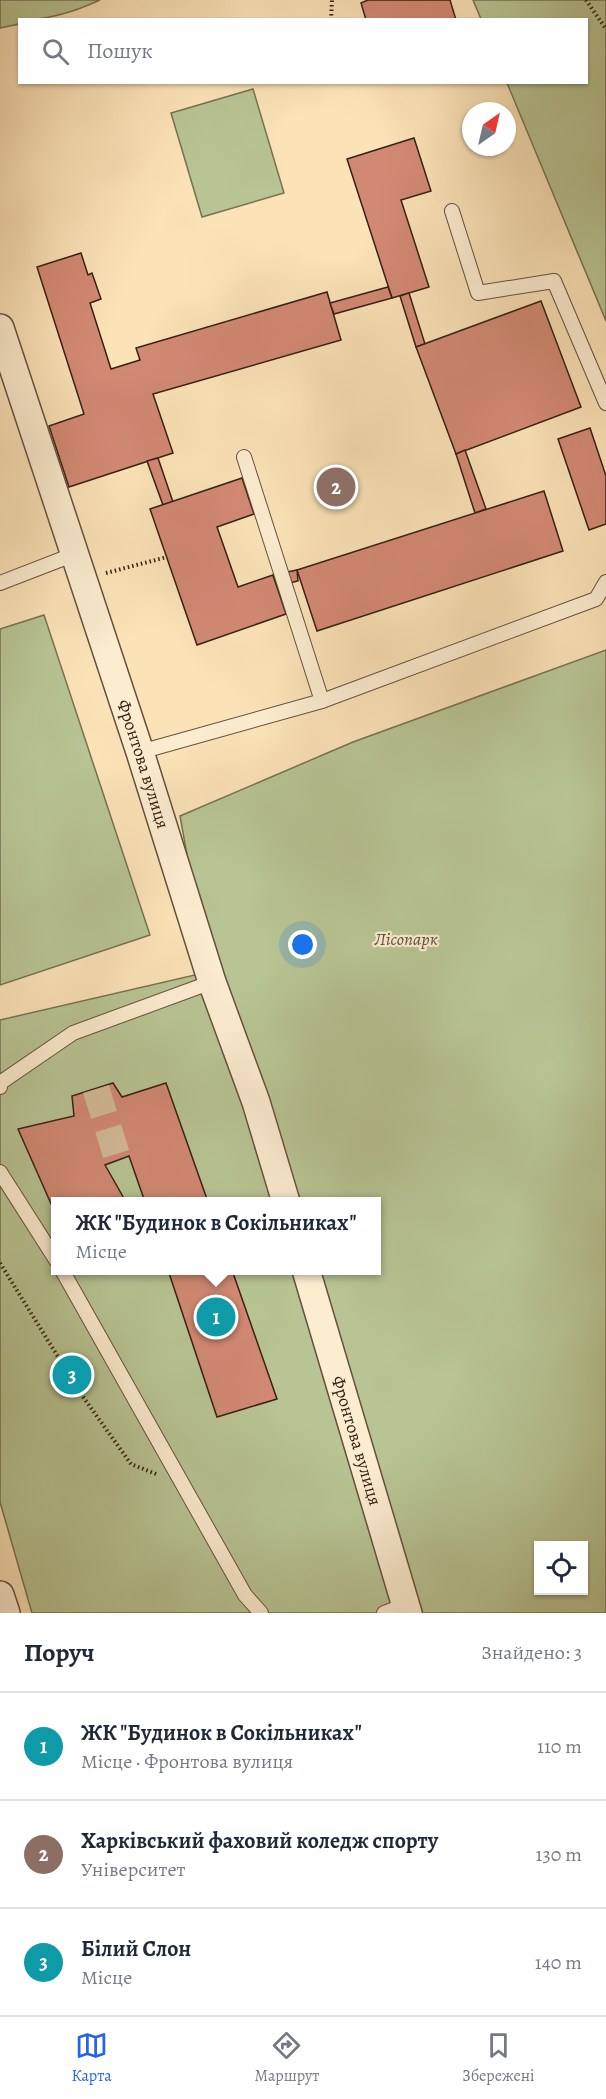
<!DOCTYPE html>
<html lang="uk">
<head>
<meta charset="utf-8">
<style>
  body { margin:0; font-family:Alegreya,serif; background:#f6f6f7; color:#1f2937 }
  .controls { position:absolute; right:18px; bottom:18px; display:grid; overflow:hidden; border-radius:0px; box-shadow:0 2px 4px #0004 }
  .controls button { width:54px; height:54px; display:grid; place-items:center; padding:0; border:0; border-bottom:2px solid #e0e1e3; background:#fff; color:#1f2937; font:30px sans-serif }
  .compass { position:absolute; left:462px; top:102px; width:54px; height:54px; border-radius:50%; background:#fff; box-shadow:0 2px 4px #0004; rotate:34deg }
  .you { position:absolute; left:303px; top:945px; width:21px; height:21px; margin:-15px; border:4px solid #fff; border-radius:50%; background:#1a73e8; box-shadow:0 0 0 9px #1a73e833 }
  .badge { display:grid; place-items:center; width:39px; height:39px; border-radius:50%; background:#2563eb; color:#fff; font-size:20px; font-weight:700 }
  .pin { position:absolute; translate:-50% -50%; border:3px solid #fff; box-shadow:0 2px 6px #0006 }
  .popup { position:absolute; left:51px; top:1197px; width:330px; height:78px; box-sizing:border-box; display:grid; place-content:center; border-radius:0px; background:#fff; filter:drop-shadow(0 2px 4px #0005); font-size:20px; white-space:nowrap; color:#747a83 }
  .popup b { font-size:22px; color:#1f2937 }
  .popup::after { content:''; position:absolute; left:50%; top:100%; margin-left:-12px; border:12px solid transparent; border-top-color:#fff }
  .list { margin:0; padding:0; list-style:none }
  h2 { display:flex; justify-content:space-between; align-items:center; height:78px; margin:0; padding:0 24px; font-size:26px }
  h2 small { font-size:20px; font-weight:400; color:#747a83 }
  .list li { display:grid; grid-template-columns:39px 1fr auto; gap:18px; align-items:center; box-sizing:border-box; height:108px; padding:0 24px; border-top:2px solid #e0e1e3 }
  .list b { display:block; font-size:22px; white-space:nowrap }
  .list p { margin:0; font-size:20px; white-space:nowrap; color:#747a83 }
  .list em { font-size:20px; font-style:normal; color:#747a83 }
  .icon { flex:none; width:33px; height:33px; fill:none; stroke:currentColor; stroke-width:2; stroke-linecap:round; stroke-linejoin:round }
  .map { position:relative; flex:none; width:606px; height:1613px; overflow:hidden }
  .search { position:absolute; background:#fff; box-shadow:0 2px 4px #0004; left:18px; right:18px; top:18px; height:66px; display:flex; align-items:center; gap:15px; box-sizing:border-box; padding:0 21px; border-radius:0px; color:#747a83; font-size:22px }
  .sheet { height:402px; background:#fff }
  nav { display:flex; justify-content:space-around; align-items:center; box-sizing:border-box; height:84px; border-top:2px solid #e0e1e3; background:#fff; font-size:16px; color:#747a83 }
  nav a { display:grid; justify-items:center; gap:3px }
  nav .on { color:#2563eb }
  .map>svg:first-child { display:block }
  .green { fill:#b8c493; stroke:#767253; stroke-width:1.5; fill-rule:evenodd }
  .building { fill:#d28973; stroke:#352013; stroke-width:1.5 }
  .lines { fill:none; stroke-linecap:round; stroke-linejoin:round }
  .street-tunnel { stroke:#d3bb96; stroke-width:27; stroke-dasharray:27 14; stroke-linecap:butt }
  .lane-casing { stroke:#66503c; stroke-width:16 }
  .street-casing { stroke:#66503c; stroke-width:30 }
  .path { stroke:#352013; stroke-width:4; stroke-dasharray:1.5 3; stroke-linecap:butt }
  .lane { stroke:#fcecd0; stroke-width:14 }
  .street { stroke:#fcecd0; stroke-width:27 }
  .labels { text-anchor:middle; stroke-width:4.5; stroke-linejoin:round; paint-order:stroke }
  .street-label { font-size:18px; fill:#352013; stroke:#fcecd0 }
  .park-label { font-size:18px; font-style:italic; fill:#5c5139; stroke:#fcecd0 }
</style>
</head>
<body>
<div class="map">
<svg width="606" height="1613" viewBox="0 0 606 1613">
  <rect width="100%" height="100%" fill="#fbe2b7"/>
  <filter id="stains"><feTurbulence type="fractalNoise" baseFrequency=".00333" numOctaves="4"/><feColorMatrix values="0 0 0 0 .2 0 0 0 0 .09 0 0 0 0 .02 0 0 0 .5 -.17"/></filter>
  <radialGradient id="worn" r=".72"><stop offset=".6" stop-color="#630" stop-opacity="0"/><stop offset="1" stop-color="#630" stop-opacity=".3"/></radialGradient>
  <g class="green">
    <path d="M0 0H100C74 12 49 20 20 20L19 24 0 28Z"/>
    <path d="M473 0H606V321L507 83 586 82V20L481 19Z"/>
    <path d="M253 89 284 193 202 217 171 113Z"/>
    <path d="M44 615 150 935 0 985V629Z"/>
    <path d="M606 650V1613H32L0 1502V1020L208 972 180 816 353 742ZM56 1202H376V1270H56ZM538 1546H584V1590H538Z"/>
  </g>
  <g class="building">
    <path d="M368 0H450L456 20H366L361 3Z"/>
    <path d="M414 138 431 191 401 200 429 287 392 298 347 159Z"/>
    <path d="M81 253 88 275 92 273 101 299 90 303 111 369 140 360 136 348 327 292 341 340 153 394 173 453 69 487 49 426 84 414 37 267Z"/>
    <path d="M388 287 392 298 334 314 330 303Z"/>
    <path d="M409 293 425 344 416 347 400 296Z"/>
    <path d="M541 301 581 407 456 454 416 347Z"/>
    <path d="M590 428 606 476V524L589 530 558 439Z"/>
    <path d="M465 450 486 509 475 513 456 454Z"/>
    <path d="M158 458 173 502 163 505 147 461Z"/>
    <path d="M242 478 254 514 217 527 238 587 273 575 286 614 197 645 150 509Z"/>
    <path d="M544 491 563 551 317 631 297 570Z"/>
    <path d="M297 570 298 581 277 586 273 575Z"/>
    <path d="M113 1083 122 1097 166 1083 208 1202H145L129 1156 105 1165 126 1202H56V1215L18 1129 74 1116 72 1096Z"/>
    <path d="M168 1270H232L277 1399 217 1417Z"/>
  </g>
  <g class="lines">
    <path class="street-tunnel" d="M96 1089 118 1160"/>
    <g class="lane-casing">
      <g id="lane">
        <path d="M452 211 478 293 554 281 606 403"/>
        <path d="M244 457 322 701"/>
        <path d="M0 583 75 554"/>
        <path d="M140 752 322 701 596 599 606 582"/>
        <path d="M0 1087V1083L73 1033 212 982"/>
        <path d="M0 1172 56 1260"/>
        <path d="M62 1270 245 1595 261 1613"/>
        <path d="M384 1613 405 1605"/>
      </g>
    </g>
    <g class="street-casing">
      <g id="street">
        <path id="s1" d="M0 328 140 752 212 982 256 1102 286 1202"/>
        <path id="s2" d="M306 1270 408 1613"/>
        <path d="M0 1595 6 1613"/>
      </g>
    </g>
    <g class="path">
      <path d="M586 0 606 29"/>
      <path d="M331 20 332 0"/>
      <path d="M106 573 167 557"/>
      <path d="M0 1263 81 1394 131 1464 156 1474"/>
    </g>
    <use href="#lane" class="lane"/>
    <use href="#street" class="street"/>
  </g>
  <g class="labels">
    <g class="street-label">
      <text dy="6" stroke="none"><textPath href="#s1" startOffset="459">Фронтова вулиця</textPath></text>
      <text dy="6" stroke="none"><textPath href="#s2" startOffset="178">Фронтова вулиця</textPath></text>
    </g>
    <g class="park-label">
      <text x="406" y="945">Лісопарк</text>
    </g>
  </g>
  <rect width="100%" height="100%" filter="url(#stains)"/>
  <rect width="100%" height="100%" fill="url(#worn)"/>
</svg>
<div class="controls">
<button><svg class="icon" aria-label="locate" viewBox="0 0 24 24"><circle cx="12" cy="12" r="6"/><path d="M12 2v4M12 18v4M2 12h4M18 12h4"/></svg></button>
</div>
<svg class="compass" viewBox="-18 -18 36 36"><path d="M0-13l5 13h-10z" fill="#e53935"/><path d="M0 13l5-13h-10z" fill="#747a83"/></svg>
<div class="you"></div>
<div class="pin badge" style="left:216px;top:1317px;background:#0f9aa8">1</div>
<div class="popup"><b>ЖК &quot;Будинок в Сокільниках&quot;</b>Місце</div>
<div class="pin badge" style="left:336px;top:487px;background:#8d6e63">2</div>
<div class="pin badge" style="left:72px;top:1375px;background:#0f9aa8">3</div>
<div class="search"><svg class="icon" aria-label="search" viewBox="0 0 24 24"><circle cx="10" cy="10" r="6"/><path d="M15 15l6 6"/></svg>Пошук</div>
</div>
<section class="sheet">
<h2>Поруч<small>Знайдено: 3</small></h2>
<ul class="list">
<li><span class="badge" style="background:#0f9aa8">1</span><div><b>ЖК &quot;Будинок в Сокільниках&quot;</b><p>Місце · Фронтова вулиця</p></div><em>110 m</em></li>
<li><span class="badge" style="background:#8d6e63">2</span><div><b>Харківський фаховий коледж спорту</b><p>Університет</p></div><em>130 m</em></li>
<li><span class="badge" style="background:#0f9aa8">3</span><div><b>Білий Слон</b><p>Місце</p></div><em>140 m</em></li>
</ul>
</section>
<nav>
<a class="on"><svg class="icon" aria-label="map" viewBox="0 0 24 24"><path d="M3 6l6-2 6 2 6-2v14l-6 2-6-2-6 2zM9 4v14M15 6v14"/></svg>Карта</a>
<a><svg class="icon" aria-label="directions" viewBox="0 0 24 24"><path d="M12 3l9 9-9 9-9-9zM9 14v-3h6M13 9l2 2-2 2"/></svg>Маршрут</a>
<a><svg class="icon" aria-label="saved" viewBox="0 0 24 24"><path d="M7 4h10v16l-5-4-5 4z"/></svg>Збережені</a>
</nav>
</body>
</html>
